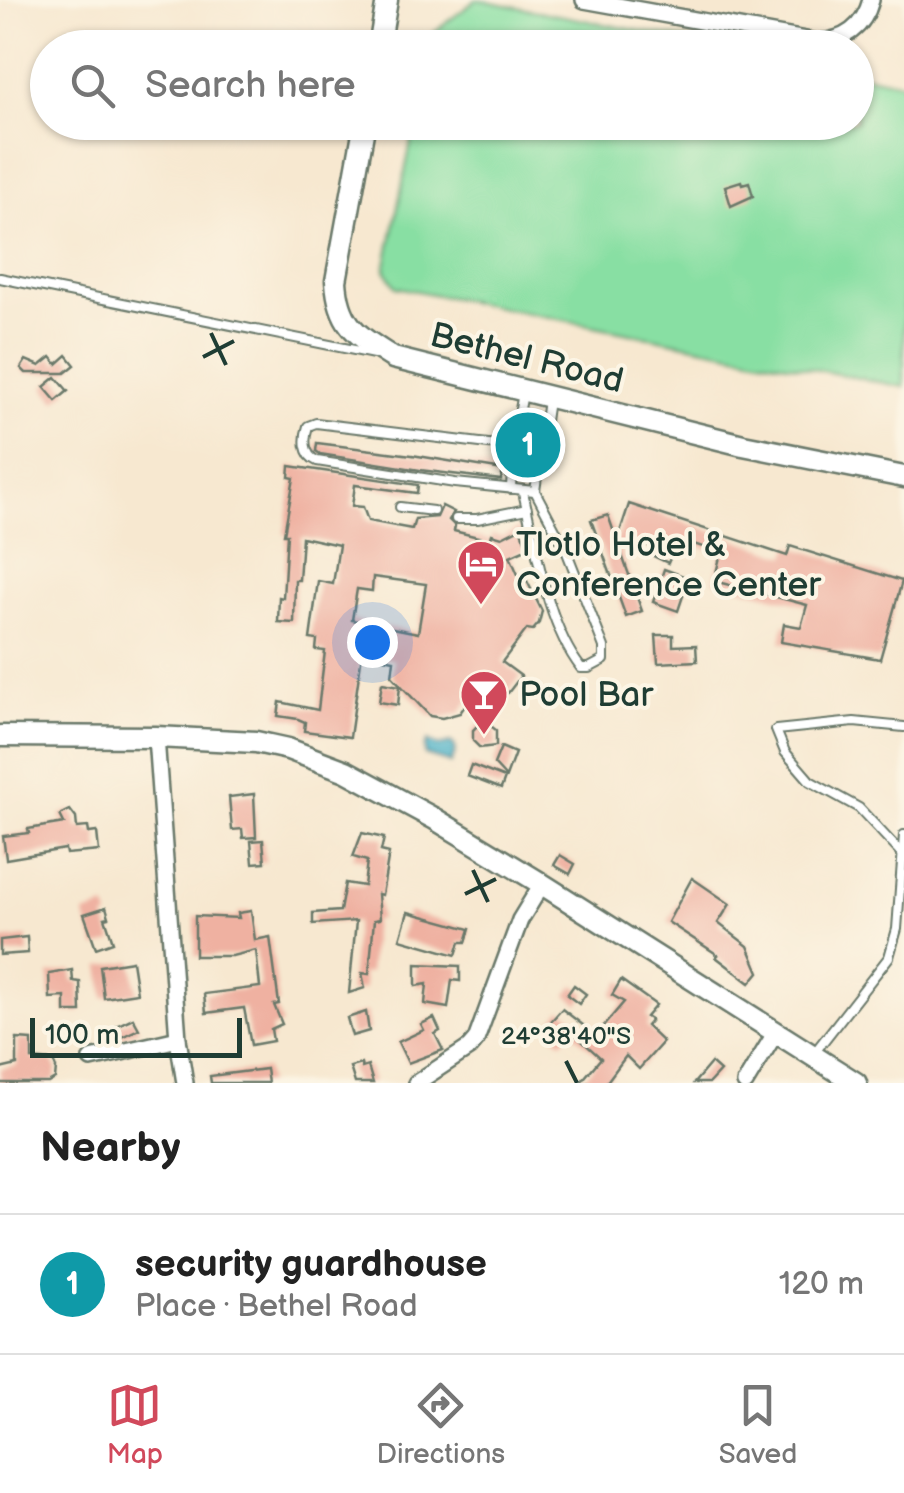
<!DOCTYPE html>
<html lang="en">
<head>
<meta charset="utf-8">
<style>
  body { margin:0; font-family:"Balsamiq Sans",sans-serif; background:#f2f2f2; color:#222 }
  .scale { position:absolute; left:30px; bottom:25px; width:212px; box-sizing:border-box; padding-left:10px; border:5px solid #1f3d34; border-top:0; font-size:28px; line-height:35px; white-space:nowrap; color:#1f3d34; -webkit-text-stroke:8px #fcf5e5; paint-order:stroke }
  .you { position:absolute; left:372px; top:642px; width:35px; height:35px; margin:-25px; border:8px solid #fff; border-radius:50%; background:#1a73e8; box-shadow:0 0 0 15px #1a73e833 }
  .badge { display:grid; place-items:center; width:65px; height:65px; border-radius:50%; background:#d1495b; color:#fff; font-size:32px; font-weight:700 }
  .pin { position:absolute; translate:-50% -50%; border:5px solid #fff; box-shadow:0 2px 10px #0006 }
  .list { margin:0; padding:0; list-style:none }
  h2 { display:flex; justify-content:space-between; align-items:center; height:130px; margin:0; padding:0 40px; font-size:42px }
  h2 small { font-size:32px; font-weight:400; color:#767676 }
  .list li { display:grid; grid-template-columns:65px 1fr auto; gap:30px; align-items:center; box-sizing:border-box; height:140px; padding:0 40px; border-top:2px solid #e0e0e0 }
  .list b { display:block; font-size:38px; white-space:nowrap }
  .list p { margin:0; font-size:32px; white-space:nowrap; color:#767676 }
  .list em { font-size:32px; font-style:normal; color:#767676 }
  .icon { flex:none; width:55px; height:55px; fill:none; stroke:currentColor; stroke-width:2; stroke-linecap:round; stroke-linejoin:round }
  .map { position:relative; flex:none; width:904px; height:1083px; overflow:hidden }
  .search { position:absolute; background:#fff; box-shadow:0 2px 8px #0004; left:30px; right:30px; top:30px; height:110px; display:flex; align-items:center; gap:25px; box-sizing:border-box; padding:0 35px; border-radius:55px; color:#767676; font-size:38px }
  .sheet { height:270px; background:#fff }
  nav { display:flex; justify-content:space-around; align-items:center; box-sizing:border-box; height:140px; border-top:2px solid #e0e0e0; background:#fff; font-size:28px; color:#767676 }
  nav a { display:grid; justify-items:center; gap:5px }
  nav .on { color:#d1495b }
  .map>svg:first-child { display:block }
  .green { fill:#88dfa3; stroke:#548e6c; stroke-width:2.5 }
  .water { fill:#48b0c7; stroke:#34767e; stroke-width:2.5 }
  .building { fill:#efb1a1; fill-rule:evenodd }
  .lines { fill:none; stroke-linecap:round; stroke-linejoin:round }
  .service-casing { stroke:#6b796b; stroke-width:12 }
  .minor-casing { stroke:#6b796b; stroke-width:20 }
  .tertiary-casing { stroke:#6b796b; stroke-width:25 }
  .service { stroke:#fff; stroke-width:8 }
  .minor { stroke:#fff; stroke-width:15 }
  .tertiary { stroke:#fff; stroke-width:20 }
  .ticks { fill:none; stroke:#1f3d34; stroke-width:4 }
  .labels { text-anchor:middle; stroke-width:8; stroke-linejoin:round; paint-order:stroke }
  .street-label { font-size:35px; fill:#1f3d34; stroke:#fcf5e5 }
  .poi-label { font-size:35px; fill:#1f3d34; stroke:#fcf5e5; text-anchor:start }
  .ticks-label { font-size:25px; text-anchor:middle; fill:#1f3d34; stroke:#fcf5e5; stroke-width:8; stroke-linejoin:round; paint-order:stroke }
</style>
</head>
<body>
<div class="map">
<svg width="904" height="1083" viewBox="0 0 904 1083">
  <rect width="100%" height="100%" fill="#fcf5e5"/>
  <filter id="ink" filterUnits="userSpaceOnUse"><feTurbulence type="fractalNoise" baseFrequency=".01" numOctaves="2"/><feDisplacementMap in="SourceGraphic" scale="20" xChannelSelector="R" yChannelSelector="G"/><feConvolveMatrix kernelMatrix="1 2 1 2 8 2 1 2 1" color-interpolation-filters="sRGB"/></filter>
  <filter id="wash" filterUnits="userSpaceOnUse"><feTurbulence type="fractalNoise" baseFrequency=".0048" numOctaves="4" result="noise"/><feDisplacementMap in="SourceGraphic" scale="40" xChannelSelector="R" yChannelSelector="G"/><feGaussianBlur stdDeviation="2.25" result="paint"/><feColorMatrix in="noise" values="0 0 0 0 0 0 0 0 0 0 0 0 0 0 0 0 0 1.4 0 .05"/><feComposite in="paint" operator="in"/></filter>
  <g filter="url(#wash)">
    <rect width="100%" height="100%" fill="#f7e8d0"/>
    <g class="green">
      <path d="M476 0H481L722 47H430L434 32Z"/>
      <path d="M857 74 904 83V387L396 287 385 270 415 123 856 122Z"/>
    </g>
    <path class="water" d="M428 741 438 746 450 743 454 745 456 751 451 763 425 755V745Z"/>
    <g id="blocks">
      <g class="building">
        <path d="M741 181 742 184 749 182 753 196 731 206 725 186Z"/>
        <path d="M67 355 75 365 65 373H26L21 368 26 360 40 366 51 357 57 364Z"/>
        <path d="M56 377 68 391 56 401 44 387Z"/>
        <path d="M317 443 412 455 503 470 501 480 420 470 320 454 316 451Z"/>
        <path d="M290 466 418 485 417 493 355 485 352 506 363 507 368 521 412 529 415 519 437 517 442 506 454 512 449 520 455 526 454 531 490 540 492 534 502 537 520 528 528 548 510 556 519 577 524 575 542 611 539 623 533 630 527 629 502 662 521 676 508 693 500 696 486 686 484 701 471 697 460 713 442 718 430 716 392 676 394 660 362 654 350 737 304 731 305 722 298 719 278 716 280 702 318 710 325 651 316 650 317 640 310 639 318 581 333 584 339 545 302 537 299 580H295L294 623 278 622 279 597 283 598 287 534H284L294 478 289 477ZM373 577 426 584 418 633 352 620 357 589 372 591Z"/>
        <path d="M629 504 787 556 790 546 902 581 880 659 781 642 784 624 801 627 807 605 714 581 721 553 691 543 689 551 675 547 668 563 651 555 656 545 619 547 642 611 626 617 591 520 608 515 617 541Z"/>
        <path d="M664 569 689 578 678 611 653 602Z"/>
        <path d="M656 635H673V646L696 645 697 661 658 663Z"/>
        <path d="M382 683 400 686 398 705 379 702Z"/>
        <path d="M487 723 496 730V746L480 748 473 741V730L479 724Z"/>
        <path d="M501 747 515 753 506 777 494 764Z"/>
        <path d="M471 765 505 778 501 789 467 776Z"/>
        <path d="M254 794 256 837 243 838 242 829 232 830 229 797Z"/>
        <path d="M70 810 76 818 77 828 88 827 89 833 97 832 99 851 66 854 65 849 6 859 3 836 29 833 28 829 64 823 60 815Z"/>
        <path d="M362 833 384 838 381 851 389 853 382 895 378 894 380 919 374 920 369 974 362 973 365 988 349 993 356 921 313 924V913L340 911 345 883 364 886 367 861 353 857Z"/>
        <path d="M263 840 265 862 253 863 251 841Z"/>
        <path d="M560 855 575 864 570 874 554 865Z"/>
        <path d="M692 878 730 904 718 923 748 946 759 972 750 983 716 957 718 955 668 922Z"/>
        <path d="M106 907 109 917 105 918 113 942 96 948 84 914Z"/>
        <path d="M251 911 255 940 270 937 279 1004 274 1005 282 1024 271 1029 273 1041 251 1045 244 1008 206 1013 204 994 260 987 256 950 232 956H195V916L239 918 238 913Z"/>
        <path d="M408 912 470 929 466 942H460L456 955 400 939Z"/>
        <path d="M27 937 28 953 0 955V940Z"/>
        <path d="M132 961 137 993 104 998 100 966Z"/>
        <path d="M416 964 460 966V981L452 980 448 1008 425 1004 427 984 416 986Z"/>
        <path d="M72 970 73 981 80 982 81 1012H65V997L50 998 49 974Z"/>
        <path d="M621 980 656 1005 646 1017 651 1020 646 1026 663 1042 639 1069 626 1056 606 1083H580L601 1058 571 1031 562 1042 546 1027 562 1009 596 1035 624 1002 612 995Z"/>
        <path d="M574 985 586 994 579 1004 567 995Z"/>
        <path d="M366 1012 369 1031 352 1036 347 1018Z"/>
        <path d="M133 1018 139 1029 122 1037 116 1026Z"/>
        <path d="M434 1018 440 1031 435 1034 443 1050 408 1063 398 1042 424 1030 421 1024Z"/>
        <path d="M17 1039 32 1040V1059L53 1061 56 1068 55 1079 48 1083H0V1069L17 1065Z"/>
        <path d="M711 1063 720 1071 709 1083H694Z"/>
        <path d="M361 1064 362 1068 368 1066 373 1083H355L350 1067Z"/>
        <path d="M266 1069 268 1083H211L210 1076Z"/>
      </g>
    </g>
  </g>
  <g filter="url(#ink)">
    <use href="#blocks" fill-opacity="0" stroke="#6b796b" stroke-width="2.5"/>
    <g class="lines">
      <g class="service-casing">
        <g id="service">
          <path d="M0 278 374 354"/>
          <path d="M523 393 513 447 316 423 308 426C304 438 303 455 317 461L455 483 535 491 548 400"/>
          <path d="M511 489 513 447"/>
          <path d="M523 492C536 546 546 623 581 668H589L604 660V647L566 550 535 491"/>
          <path d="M400 507 433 511"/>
          <path d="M456 519H477L527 509"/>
          <path d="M903 855 859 808 810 781 785 752 776 730 854 722 904 727"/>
          <path d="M815 1052 889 957 897 929 904 835"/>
        </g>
      </g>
      <g class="minor-casing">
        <g id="minor">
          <path d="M584 0 817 42C844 41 864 27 871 0"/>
          <path d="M178 1039 185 1083"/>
          <path d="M91 1059 178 1039 156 737"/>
          <path d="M416 1083 469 1048 476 1040 520 920 542 884"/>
          <path d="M745 1083 776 1032"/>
        </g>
      </g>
      <g class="tertiary-casing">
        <g id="tertiary">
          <path d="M379 48 387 0"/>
          <path d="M365 122 336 281C339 327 358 335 393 358L743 445 904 477"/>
          <path d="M0 736 156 737 256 742 288 749 346 771 435 819 542 884 856 1083"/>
        </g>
      </g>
      <use href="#service" class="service"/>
      <use href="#minor" class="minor"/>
      <use href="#tertiary" class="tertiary"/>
    </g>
  </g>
  <path class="ticks" d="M211 333 226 365M203 357 234 341M473 870 488 902M465 894 496 879M566 1061 577 1083"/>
  <defs>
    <g id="hotel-pin" transform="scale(2.5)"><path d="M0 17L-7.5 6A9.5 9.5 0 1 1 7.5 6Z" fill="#d1495b" stroke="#fcf5e5"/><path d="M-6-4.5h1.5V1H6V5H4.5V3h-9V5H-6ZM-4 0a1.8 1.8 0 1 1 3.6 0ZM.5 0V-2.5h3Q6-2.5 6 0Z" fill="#fff"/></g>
    <g id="bar-pin" transform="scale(2.5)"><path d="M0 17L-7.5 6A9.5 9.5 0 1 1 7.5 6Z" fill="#d1495b" stroke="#fcf5e5"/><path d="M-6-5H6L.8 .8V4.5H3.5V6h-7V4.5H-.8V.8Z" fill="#fff"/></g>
  </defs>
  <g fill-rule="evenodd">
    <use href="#hotel-pin" x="481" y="564"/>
    <use href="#bar-pin" x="484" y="694"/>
  </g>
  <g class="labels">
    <g class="street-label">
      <text transform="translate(527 357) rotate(14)" y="12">Bethel Road</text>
    </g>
    <g class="poi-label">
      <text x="516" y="556">Tlotlo Hotel &amp;<tspan x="516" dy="40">Conference Center</tspan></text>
      <text x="519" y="706">Pool Bar</text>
    </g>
  </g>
  <g class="ticks-label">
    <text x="566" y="1044">24°38'40"S</text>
  </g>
</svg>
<div class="scale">100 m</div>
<div class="you"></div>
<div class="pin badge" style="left:528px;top:445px;background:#0f9aa8">1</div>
<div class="search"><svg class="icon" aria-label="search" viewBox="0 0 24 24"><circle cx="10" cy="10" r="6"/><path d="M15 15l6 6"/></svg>Search here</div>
</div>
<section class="sheet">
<h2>Nearby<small></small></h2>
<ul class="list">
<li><span class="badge" style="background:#0f9aa8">1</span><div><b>security guardhouse</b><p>Place · Bethel Road</p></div><em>120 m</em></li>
</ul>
</section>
<nav>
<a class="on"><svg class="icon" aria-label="map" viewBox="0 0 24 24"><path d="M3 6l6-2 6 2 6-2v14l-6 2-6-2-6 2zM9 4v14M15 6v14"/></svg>Map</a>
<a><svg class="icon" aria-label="directions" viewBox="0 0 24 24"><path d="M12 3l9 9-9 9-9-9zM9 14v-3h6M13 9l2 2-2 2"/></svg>Directions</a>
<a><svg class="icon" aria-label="saved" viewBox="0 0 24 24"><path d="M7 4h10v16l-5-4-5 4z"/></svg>Saved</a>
</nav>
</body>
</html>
